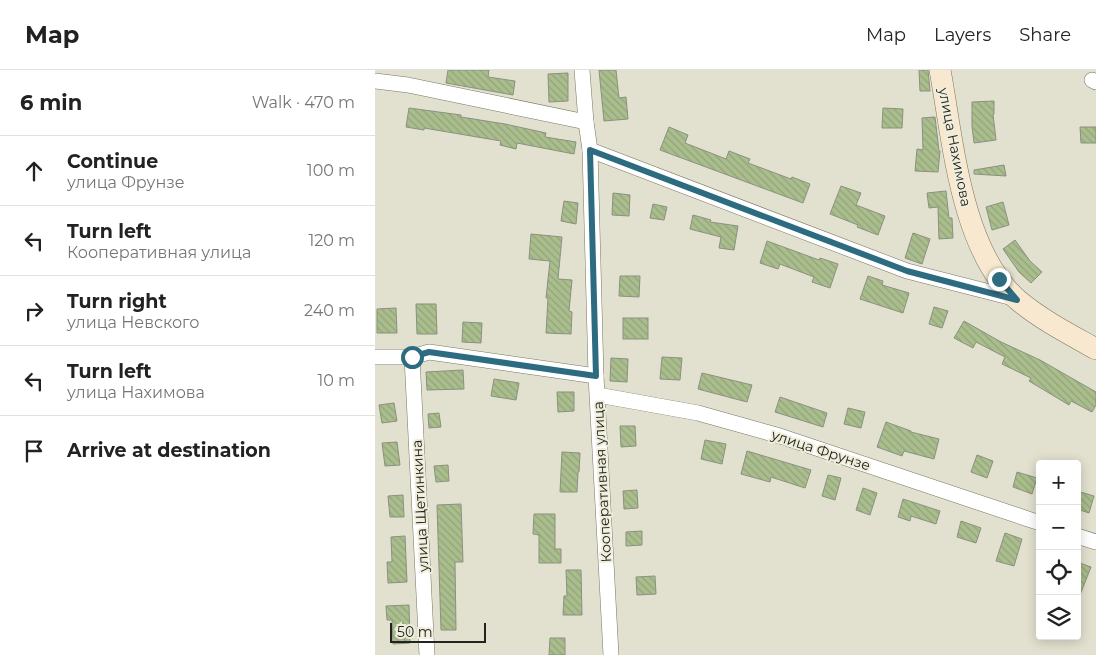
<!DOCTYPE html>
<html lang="en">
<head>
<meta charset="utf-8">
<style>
  body { margin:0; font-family:Montserrat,sans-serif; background:#f6f6f6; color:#222 }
  .controls { position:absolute; right:15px; bottom:15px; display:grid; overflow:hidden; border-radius:5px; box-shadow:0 2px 12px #0003 }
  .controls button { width:45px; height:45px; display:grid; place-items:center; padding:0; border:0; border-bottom:1px solid #e0e0e0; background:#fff; color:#222; font:25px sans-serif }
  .scale { position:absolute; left:15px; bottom:12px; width:96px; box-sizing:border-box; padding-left:5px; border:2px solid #23221b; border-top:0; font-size:14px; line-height:18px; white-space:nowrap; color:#23221b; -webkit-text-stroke:4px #efeddb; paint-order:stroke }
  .stop { position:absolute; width:15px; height:15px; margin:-11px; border:4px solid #2c6b80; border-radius:50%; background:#fff }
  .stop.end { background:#2c6b80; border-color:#fff; box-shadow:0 1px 5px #0008 }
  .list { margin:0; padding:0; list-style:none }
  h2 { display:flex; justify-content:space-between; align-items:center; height:65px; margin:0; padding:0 20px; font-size:21px }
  h2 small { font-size:16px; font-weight:400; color:#767676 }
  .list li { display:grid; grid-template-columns:32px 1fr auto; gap:15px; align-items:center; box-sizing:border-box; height:70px; padding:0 20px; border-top:1px solid #e0e0e0 }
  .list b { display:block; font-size:19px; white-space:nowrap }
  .list p { margin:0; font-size:16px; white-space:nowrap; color:#767676 }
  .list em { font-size:16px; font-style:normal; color:#767676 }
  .icon { flex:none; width:28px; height:28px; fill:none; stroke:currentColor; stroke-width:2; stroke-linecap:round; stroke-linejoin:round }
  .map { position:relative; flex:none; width:721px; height:585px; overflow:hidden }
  header { display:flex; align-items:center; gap:30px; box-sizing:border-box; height:70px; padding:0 25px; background:#fff; border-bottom:1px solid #e0e0e0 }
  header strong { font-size:24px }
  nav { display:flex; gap:28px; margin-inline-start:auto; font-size:18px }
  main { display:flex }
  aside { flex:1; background:#fff }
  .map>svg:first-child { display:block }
  .building { fill:url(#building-back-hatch); stroke:#8a9181 }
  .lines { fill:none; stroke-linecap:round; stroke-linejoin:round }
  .street-casing { stroke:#787665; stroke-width:16 }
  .secondary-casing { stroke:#787665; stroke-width:22 }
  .street { stroke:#fff; stroke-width:15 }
  .secondary { stroke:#f8e8d0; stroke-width:21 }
  .route { stroke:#2c6b80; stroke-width:6 }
  .labels { text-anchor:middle; stroke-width:4; stroke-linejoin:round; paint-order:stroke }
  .street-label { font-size:14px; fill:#23221b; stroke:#efeddb }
</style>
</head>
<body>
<header>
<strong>Map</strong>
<nav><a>Map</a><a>Layers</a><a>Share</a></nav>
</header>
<main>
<aside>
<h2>6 min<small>Walk · 470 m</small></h2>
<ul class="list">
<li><svg class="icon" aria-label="ahead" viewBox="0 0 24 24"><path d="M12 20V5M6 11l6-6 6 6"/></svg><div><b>Continue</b><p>улица Фрунзе</p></div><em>100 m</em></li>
<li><svg class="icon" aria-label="left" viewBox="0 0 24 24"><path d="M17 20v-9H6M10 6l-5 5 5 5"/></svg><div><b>Turn left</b><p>Кооперативная улица</p></div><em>120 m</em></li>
<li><svg class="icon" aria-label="right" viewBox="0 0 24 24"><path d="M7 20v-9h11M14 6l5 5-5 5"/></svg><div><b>Turn right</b><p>улица Невского</p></div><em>240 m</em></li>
<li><svg class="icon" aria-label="left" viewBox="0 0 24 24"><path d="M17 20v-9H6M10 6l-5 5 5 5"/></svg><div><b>Turn left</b><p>улица Нахимова</p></div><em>10 m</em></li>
<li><svg class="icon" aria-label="arrive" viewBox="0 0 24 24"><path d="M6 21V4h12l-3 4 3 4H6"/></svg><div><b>Arrive at destination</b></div></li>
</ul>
</aside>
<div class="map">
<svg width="721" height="585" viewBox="0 0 721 585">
  <defs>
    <pattern id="building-back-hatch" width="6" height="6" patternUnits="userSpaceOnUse" patternTransform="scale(1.25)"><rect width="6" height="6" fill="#aabe8d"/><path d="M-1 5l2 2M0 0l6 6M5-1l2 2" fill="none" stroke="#92a379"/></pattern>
  </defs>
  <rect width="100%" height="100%" fill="#e2e0ce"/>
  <g class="building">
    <path d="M73 0H114L113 7 140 11 138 25 71 13Z"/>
    <path d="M224 0H241L244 28 251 27 253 49 229 51Z"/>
    <path d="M544 0H553L555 21H545Z"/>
    <path d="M193 3V31L174 32 173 4Z"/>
    <path d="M619 31V44H618L621 70 599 73 597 56V32Z"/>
    <path d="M34 38 86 45V47L130 54 171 63 170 67 201 72 199 84 142 73 141 79 125 75 126 71 49 58V60L31 57Z"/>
    <path d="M508 38 528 39 527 58H507Z"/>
    <path d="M560 47 564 81H565L563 102 540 101 542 79 548 80 547 48Z"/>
    <path d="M294 57 313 65 310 73 351 89 354 81 375 89 373 93 416 109 417 107 435 114 428 133 285 80Z"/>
    <path d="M705 57H721V73H706Z"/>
    <path d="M629 95 631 106 599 104V100Z"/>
    <path d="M466 116 486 123 481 135 510 146 503 165 482 157 483 155 455 144Z"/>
    <path d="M571 121 574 148H577L578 168 564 169 563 137 554 138 552 123Z"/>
    <path d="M238 123 255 125 254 146 237 145Z"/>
    <path d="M189 131 203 133 201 154 186 151Z"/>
    <path d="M628 132 634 155 617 160 611 137Z"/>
    <path d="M278 134 292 137 289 150 275 148Z"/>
    <path d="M318 145 336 150 335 152 363 156 359 180 344 178 346 167 315 159Z"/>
    <path d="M538 163 555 169 547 194 530 188Z"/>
    <path d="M156 164 187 167 183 209 197 210 194 241 197 242 196 264 171 263 173 228H171L175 191 154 189Z"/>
    <path d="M640 170 655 191 667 202 656 213 644 202 628 179Z"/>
    <path d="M392 171 444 190 445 188 463 194 455 218 437 212 439 207 405 194 403 199 385 193Z"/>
    <path d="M245 206H265L264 227 244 226Z"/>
    <path d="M493 206 508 211 507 215 534 223 528 243 485 229Z"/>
    <path d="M41 234H61L62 264H42Z"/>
    <path d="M559 237 573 241 567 258 554 254Z"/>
    <path d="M21 238 22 263H2V239Z"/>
    <rect x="248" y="248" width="25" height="21"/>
    <path d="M589 251 626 272 665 290 721 322V335L717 342 696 331 694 335 654 311 656 308 627 294 630 287 601 272 598 278 579 268Z"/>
    <path d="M88 252 107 253 106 273 87 272Z"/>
    <path d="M287 287 307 288 305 310 285 309Z"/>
    <path d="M236 288 253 289 252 312 235 311Z"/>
    <path d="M88 300 89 319 52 320 51 302Z"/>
    <path d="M327 303 377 315 372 332 323 319Z"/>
    <path d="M119 309 144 313 141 330 116 326Z"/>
    <path d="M182 322H199V341L183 342Z"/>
    <path d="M405 327 452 343 448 357 400 342Z"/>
    <path d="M19 333 22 351 7 353 4 335Z"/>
    <path d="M473 338 490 342 486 358 469 354Z"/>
    <path d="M64 343 66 357 54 358 53 344Z"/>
    <path d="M511 352 536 361V362L564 369 559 389 529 381 527 386 502 377Z"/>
    <path d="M245 356H260L261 376 246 377Z"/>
    <path d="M330 370 351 374 347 394 326 389Z"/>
    <path d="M22 372 25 395 10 396 7 373Z"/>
    <path d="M372 381 436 400 430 418 396 407 395 412 366 404Z"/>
    <path d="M187 382 205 383 204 402H203L202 422H185Z"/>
    <path d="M602 385 618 391 612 408 596 402Z"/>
    <path d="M73 395 74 411 61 412 59 396Z"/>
    <path d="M642 402 662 408 657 424 638 417Z"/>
    <path d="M453 405 466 408 460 430 447 426Z"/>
    <path d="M488 418 502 423 495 445 481 440Z"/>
    <path d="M262 420 263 438 249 439 248 421Z"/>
    <path d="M702 421 719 426 714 443 702 439Z"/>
    <path d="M28 425 29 447H15L13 426Z"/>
    <path d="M528 429 565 441 561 454 536 446 535 451 523 447Z"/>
    <path d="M86 434 88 492H80L81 560H66L62 435Z"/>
    <path d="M159 444H180V479H186V493H164V465L158 464Z"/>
    <path d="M586 451 606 458 601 473 582 467Z"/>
    <path d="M267 461V475L251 476V462Z"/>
    <path d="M630 463 647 469 639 496 621 491Z"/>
    <path d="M30 466 32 512 13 513 12 492H17L16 467Z"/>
    <path d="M702 492 716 497 703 530H702Z"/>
    <path d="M191 500H206L207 545H188L189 526H192Z"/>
    <path d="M280 506 281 524 262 525 261 507Z"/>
    <path d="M34 535 35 573 18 574 17 550H12L11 536Z"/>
    <path d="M175 568H190V585H174Z"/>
  </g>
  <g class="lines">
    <g class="street-casing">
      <g id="street">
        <path d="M207 0 211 52 215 80 221 306 236 585"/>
        <path d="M717 10 721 12"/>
        <path d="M0 11 33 15 211 52"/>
        <path d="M215 80 532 201 642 229"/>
        <path d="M0 287H37L54 282 221 306"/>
        <path d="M37 287 52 585"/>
        <path d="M223 325 323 343 405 366 665 453"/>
        <path d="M702 466 721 472"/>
      </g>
    </g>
    <g class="secondary-casing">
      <path id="secondary" d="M565 0C578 70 586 182 644 231 667 250 694 264 721 279"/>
    </g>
    <use href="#street" class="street"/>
    <use href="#secondary" class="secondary"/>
  </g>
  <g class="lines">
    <path class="route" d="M37 287 54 282 221 306 215 80 532 201 642 230 624 209"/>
  </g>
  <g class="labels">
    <g class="street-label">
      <text transform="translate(580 77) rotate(79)" y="5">улица Нахимова</text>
      <text transform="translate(446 380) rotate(18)" y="5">улица Фрунзе</text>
      <text transform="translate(227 412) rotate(-93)" y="5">Кооперативная улица</text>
      <text transform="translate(45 436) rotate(-93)" y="5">улица Щетинкина</text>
    </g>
  </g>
</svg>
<div class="controls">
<button>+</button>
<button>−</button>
<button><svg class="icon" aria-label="locate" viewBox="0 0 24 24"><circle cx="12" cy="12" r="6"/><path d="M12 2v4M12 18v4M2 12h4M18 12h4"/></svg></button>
<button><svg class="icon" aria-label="layers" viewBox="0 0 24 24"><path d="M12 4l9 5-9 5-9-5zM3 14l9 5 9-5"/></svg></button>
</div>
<div class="scale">50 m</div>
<div class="stop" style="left:37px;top:287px"></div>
<div class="stop end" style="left:624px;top:209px"></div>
</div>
</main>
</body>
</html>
